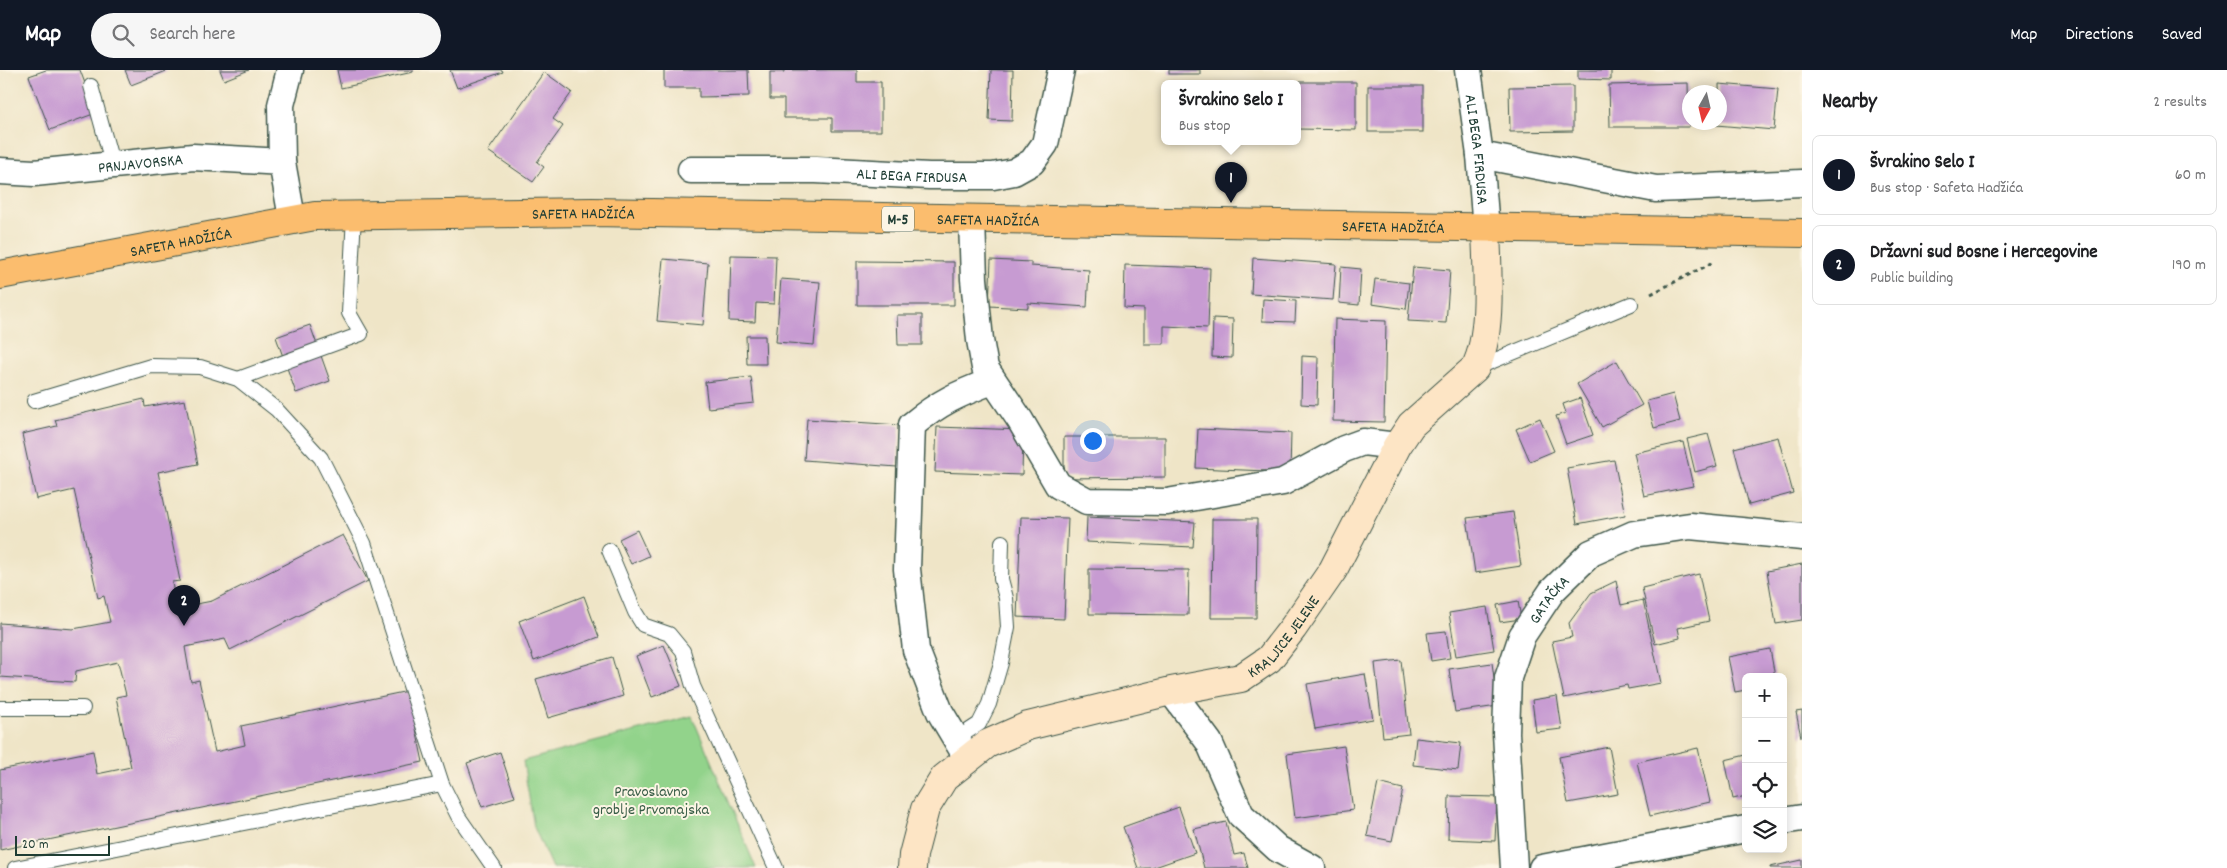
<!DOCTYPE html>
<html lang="en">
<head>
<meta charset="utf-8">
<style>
  body { margin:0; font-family:Dekko,sans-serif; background:#f6f6f6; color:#202124 }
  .controls { position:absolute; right:15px; bottom:15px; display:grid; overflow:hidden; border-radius:8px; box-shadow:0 2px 12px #0003 }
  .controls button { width:45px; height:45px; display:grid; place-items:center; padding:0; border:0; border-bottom:1px solid #e0e0e0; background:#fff; color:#202124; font:25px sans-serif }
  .compass { position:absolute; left:1682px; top:15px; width:45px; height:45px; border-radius:50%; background:#fff; box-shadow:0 2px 12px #0003; rotate:188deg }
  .scale { position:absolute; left:15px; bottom:12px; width:95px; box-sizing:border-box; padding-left:5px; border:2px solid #1f3d34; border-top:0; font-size:14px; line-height:18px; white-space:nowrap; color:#1f3d34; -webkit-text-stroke:4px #fcf5e5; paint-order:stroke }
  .you { position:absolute; left:1092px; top:370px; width:18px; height:18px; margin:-12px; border:4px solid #fff; border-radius:50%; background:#1a73e8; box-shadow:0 0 0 8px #1a73e833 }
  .badge { display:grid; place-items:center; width:32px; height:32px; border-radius:50%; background:#111827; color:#fff; font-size:16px; font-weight:700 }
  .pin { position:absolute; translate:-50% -41px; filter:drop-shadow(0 1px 2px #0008) }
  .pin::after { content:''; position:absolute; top:26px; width:18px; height:15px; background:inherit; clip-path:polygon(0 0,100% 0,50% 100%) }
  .popup { position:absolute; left:1161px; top:10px; width:140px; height:65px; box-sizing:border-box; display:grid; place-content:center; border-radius:8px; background:#fff; filter:drop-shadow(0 1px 4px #0005); font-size:16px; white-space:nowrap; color:#757577 }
  .popup b { font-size:19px; color:#202124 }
  .popup::after { content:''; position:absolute; left:50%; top:100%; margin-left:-10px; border:10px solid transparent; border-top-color:#fff }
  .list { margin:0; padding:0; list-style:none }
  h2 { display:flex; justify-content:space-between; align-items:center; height:65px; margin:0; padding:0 20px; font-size:21px }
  h2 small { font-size:16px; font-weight:400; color:#757577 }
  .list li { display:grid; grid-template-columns:32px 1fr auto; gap:15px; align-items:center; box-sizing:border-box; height:80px; margin:0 10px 10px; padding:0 10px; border:1px solid #e0e0e0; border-radius:8px }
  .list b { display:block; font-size:19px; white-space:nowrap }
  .list p { margin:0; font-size:16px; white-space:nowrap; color:#757577 }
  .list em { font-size:16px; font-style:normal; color:#757577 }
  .icon { flex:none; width:28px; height:28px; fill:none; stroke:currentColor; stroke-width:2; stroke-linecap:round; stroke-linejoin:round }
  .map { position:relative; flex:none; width:1802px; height:798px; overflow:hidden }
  header { display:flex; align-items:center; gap:30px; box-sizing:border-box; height:70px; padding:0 25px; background:#111827; color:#fff }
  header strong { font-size:24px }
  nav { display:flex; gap:28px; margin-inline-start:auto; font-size:18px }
  .search { width:350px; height:45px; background:#f6f6f6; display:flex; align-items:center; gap:12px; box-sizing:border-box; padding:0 18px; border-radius:28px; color:#757577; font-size:19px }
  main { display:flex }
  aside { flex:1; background:#fff }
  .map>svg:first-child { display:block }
  .green { fill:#92d38b; stroke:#588860 }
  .building { fill:#c79bd2 }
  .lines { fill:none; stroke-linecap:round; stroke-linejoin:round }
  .lane-casing { stroke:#3e564a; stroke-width:16 }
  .street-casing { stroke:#3e564a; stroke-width:29 }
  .secondary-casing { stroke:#3e564a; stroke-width:30 }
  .primary-casing { stroke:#3e564a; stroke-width:30 }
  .path { stroke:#3e564a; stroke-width:3; stroke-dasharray:4 4; stroke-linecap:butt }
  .lane { stroke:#fff; stroke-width:14 }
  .street { stroke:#fff; stroke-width:26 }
  .secondary { stroke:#fde5c5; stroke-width:28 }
  .primary { stroke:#fbbd6e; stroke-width:28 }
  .labels { text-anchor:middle; stroke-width:4; stroke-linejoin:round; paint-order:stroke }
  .shield { fill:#fcf5e5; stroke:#617469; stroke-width:1 }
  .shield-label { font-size:15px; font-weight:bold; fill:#1f3d34 }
  .street-label { font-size:16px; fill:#1f3d34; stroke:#fcf5e5 }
  .park-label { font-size:16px; fill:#365b45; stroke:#fcf5e5 }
</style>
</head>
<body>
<header>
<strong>Map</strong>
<div class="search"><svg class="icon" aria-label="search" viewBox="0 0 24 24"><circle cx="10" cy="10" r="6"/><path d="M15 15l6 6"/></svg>Search here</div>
<nav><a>Map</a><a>Directions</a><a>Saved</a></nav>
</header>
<main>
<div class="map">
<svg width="1802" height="798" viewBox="0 0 1802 798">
  <rect width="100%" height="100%" fill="#fcf5e5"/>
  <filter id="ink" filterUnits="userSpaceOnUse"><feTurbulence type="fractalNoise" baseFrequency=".02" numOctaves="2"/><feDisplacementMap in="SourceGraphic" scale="10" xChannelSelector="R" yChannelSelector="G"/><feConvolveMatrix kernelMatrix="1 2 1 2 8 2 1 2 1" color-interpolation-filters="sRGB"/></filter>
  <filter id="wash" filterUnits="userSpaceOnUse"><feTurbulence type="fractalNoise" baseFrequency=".0096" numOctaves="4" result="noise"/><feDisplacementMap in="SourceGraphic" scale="20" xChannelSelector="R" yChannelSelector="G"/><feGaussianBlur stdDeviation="1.12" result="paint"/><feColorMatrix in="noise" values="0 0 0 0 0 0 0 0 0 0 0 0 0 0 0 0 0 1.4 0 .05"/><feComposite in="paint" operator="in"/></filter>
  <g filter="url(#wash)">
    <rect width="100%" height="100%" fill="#efe5c7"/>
    <path class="green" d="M692 646 756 798H552L534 757 523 691Z"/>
    <g id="blocks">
      <g class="building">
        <path d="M46 0H80L96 43 50 60 29 6Z"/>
        <path d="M125 0H169L131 15Z"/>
        <path d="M220 0H249L224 10Z"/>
        <path d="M337 0H413V2L341 18Z"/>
        <path d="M450 0H502L503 2 457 18Z"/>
        <path d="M664 0H748L749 26 699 27V18H664Z"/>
        <path d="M784 0H857V12H881V61H832V48H784V29H770V2H784Z"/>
        <path d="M991 0H1013L1012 51 989 50Z"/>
        <rect x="1169" y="0" width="31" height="4"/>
        <path d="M1578 0H1611V10L1578 9Z"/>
        <path d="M544 2 572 22 553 49 563 56 537 92 544 97 533 112 488 81Z"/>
        <path d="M1271 12H1356V60L1297 59V14H1271Z"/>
        <path d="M1688 13 1689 57H1610L1609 15Z"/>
        <path d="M1719 14 1778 19 1774 60 1716 55V52H1720Z"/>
        <rect x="1368" y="16" width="55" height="46"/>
        <path d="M1573 16V61L1510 62 1509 17Z"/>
        <path d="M731 185 776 186 774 234 756 233 755 252 729 251Z"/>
        <path d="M1253 188 1336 194 1333 230 1251 224Z"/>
        <path d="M663 189 708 193 703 255 657 251Z"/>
        <path d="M991 190 1031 192V196L1089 200 1087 237 1028 233V238L989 236Z"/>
        <path d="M857 191 954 192V235H857Z"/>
        <path d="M1125 195 1210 198 1208 258 1164 256V274H1144V239L1124 238Z"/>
        <path d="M1341 197 1361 199 1359 235 1339 233Z"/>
        <path d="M1413 197 1450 200 1446 253 1408 251Z"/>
        <path d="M781 209 820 212 814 275 776 272Z"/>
        <path d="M1375 209 1409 213 1406 239 1372 234Z"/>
        <path d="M1263 229 1296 231 1295 252 1262 251Z"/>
        <path d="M897 245H922V275H898Z"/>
        <path d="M1213 248 1233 249 1232 288 1212 287Z"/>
        <path d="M1335 249 1386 251 1384 352 1333 351Z"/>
        <path d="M310 255 330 311 296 323 276 267Z"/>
        <path d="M746 266H765L766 294H747Z"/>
        <path d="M1302 286 1318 287 1317 335 1301 334Z"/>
        <path d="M1617 291 1642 335 1602 357 1577 314Z"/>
        <path d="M751 307 754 333 708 338 705 312Z"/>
        <path d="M1673 324 1680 351 1654 358 1647 331Z"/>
        <path d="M1580 328 1593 365 1566 374 1556 346 1566 343 1563 334Z"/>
        <path d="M144 329 145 337 185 330 198 394 158 402 180 511 172 512 176 538 212 531 343 465 368 511 230 580 225 569 185 577 191 612 199 610 215 682 245 675 241 656 408 621 423 692 0 780V700L93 681 97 704 131 697 116 627 126 625 118 592 76 601 75 612 0 607V553L73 559 110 552 104 526 98 528 74 420 36 429 22 364 57 356 55 350Z"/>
        <path d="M1540 348 1554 381 1530 391 1516 359Z"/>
        <path d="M807 349 900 355 897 397 804 390Z"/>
        <path d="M937 357 1023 360 1022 405 935 402Z"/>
        <path d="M1198 359 1291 363 1290 402 1196 398Z"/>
        <path d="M1708 364 1717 396 1695 402 1687 369Z"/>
        <path d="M1064 367H1165V407L1064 408Z"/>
        <path d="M1778 367 1793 423 1749 435 1734 378Z"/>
        <path d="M1683 372 1693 416 1644 426 1634 383Z"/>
        <path d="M1614 390 1625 445 1577 454 1567 398Z"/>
        <path d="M1513 442 1521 496 1475 503 1467 448Z"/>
        <path d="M1021 447 1068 448 1064 549 1017 547Z"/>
        <path d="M1087 447 1195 452 1193 477 1086 472Z"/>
        <path d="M1212 449H1257L1256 548H1211Z"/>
        <path d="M637 460 649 486 631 494 619 469Z"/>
        <path d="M1802 494V550L1776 554 1767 501Z"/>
        <path d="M1089 499 1189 500 1188 545 1089 544Z"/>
        <path d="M1699 504 1709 551 1678 558 1680 568 1655 574 1642 518Z"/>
        <path d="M1616 511 1621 535 1643 530 1661 613 1628 619 1627 615 1564 628 1552 571 1572 567 1569 553 1591 523Z"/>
        <path d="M584 526 599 567 534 591 519 551Z"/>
        <path d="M1518 531 1521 549 1500 552 1497 535Z"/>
        <path d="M1487 537 1494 580 1456 586 1449 543Z"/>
        <path d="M1446 561 1450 588 1431 591 1427 563Z"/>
        <path d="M664 575 681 616 652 627 636 586Z"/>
        <path d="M1770 579 1775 607H1746V620L1735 622 1728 587Z"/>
        <path d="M612 587 623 626 548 648 536 609Z"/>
        <path d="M1401 590 1409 664 1383 667 1375 593Z"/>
        <path d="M1492 593 1498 636 1455 642 1449 599Z"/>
        <path d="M1365 604 1373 649 1315 659 1307 614Z"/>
        <path d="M1557 626 1562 659 1536 662 1532 630Z"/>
        <path d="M1802 641V667H1801L1796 642Z"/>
        <path d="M1416 668 1461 673 1458 700 1413 695Z"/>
        <path d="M1344 676 1353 740 1295 748 1287 684Z"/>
        <path d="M1609 677 1618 724 1568 733 1559 687Z"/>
        <path d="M1698 678 1710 732 1650 746 1637 692Z"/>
        <path d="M500 682 515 727 482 737 467 693Z"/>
        <path d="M1746 685V726L1733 729 1725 690Z"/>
        <path d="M1378 713 1403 719 1392 771 1367 766Z"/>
        <path d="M1449 726 1497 727 1495 771 1448 769Z"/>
        <path d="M1179 737 1195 783 1152 798H1138L1123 757Z"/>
        <path d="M1226 752 1234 785 1244 783 1248 798H1204L1194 759Z"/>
        <path d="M1802 790V798H1770V797Z"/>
      </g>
    </g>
  </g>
  <g filter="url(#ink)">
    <use href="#blocks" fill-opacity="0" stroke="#3e564a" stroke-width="1"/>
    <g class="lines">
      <g class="lane-casing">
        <g id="lane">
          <path d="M91 16 113 96"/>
          <path d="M1476 298 1631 234"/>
          <path d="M238 309 361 264 349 243 354 145"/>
          <path d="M34 331 151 296 200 297 238 309 277 340 321 388 364 473 442 714 458 746 494 798"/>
          <path d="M609 480 635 542 643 555 669 564 683 581 693 616 776 798"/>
          <path d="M0 638H83"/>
          <path d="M956 669 979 654 989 634 1001 593 1008 557 1006 528 1001 509 1002 472"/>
          <path d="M15 798 442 714"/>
        </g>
      </g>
      <g class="street-casing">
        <g id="street">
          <path d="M290 0 281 35 282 92 292 148"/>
          <path id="s1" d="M1468 0 1480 85 1486 159"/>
          <path d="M1480 85 1656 119 1802 113"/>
          <path id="s2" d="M691 100H816L929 106H993L1014 102 1032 92 1045 74 1061 0"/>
          <path id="s3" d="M0 101 34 103 193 87 282 92"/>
          <path d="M972 150 974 209 980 270 985 298 1020 350 1058 415 1087 431 1167 432 1283 412 1344 379 1363 372 1397 376"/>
          <path d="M1171 621 1209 672 1241 745 1278 779 1312 798"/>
          <path d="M968 689 940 642 916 580 907 499 912 355C940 332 958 324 992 311"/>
          <path d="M1783 751 1802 748"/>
          <path id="s4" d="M1514 798 1506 663 1508 608 1522 566 1552 521 1591 483 1634 464 1690 456 1802 467"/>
          <path d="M1542 798 1746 759"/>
        </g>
      </g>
      <g class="secondary-casing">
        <g id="secondary">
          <path id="s5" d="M912 798 913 785 925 739 944 708 987 674 1028 656 1171 621 1241 608 1269 589 1293 558 1333 500 1397 376 1411 355 1475 298C1493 265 1487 197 1486 159"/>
        </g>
      </g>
      <g class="primary-casing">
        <g id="primary">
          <path id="s6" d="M0 205 315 146 592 142 1802 163"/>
        </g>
      </g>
      <path class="path" d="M1651 224 1712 193"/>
      <use href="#lane" class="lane"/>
      <use href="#street" class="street"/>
      <use href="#secondary" class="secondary"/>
      <use href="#primary" class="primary"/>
    </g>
  </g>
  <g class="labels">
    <rect class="shield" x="882" y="136.5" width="32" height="25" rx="4"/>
    <g class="shield-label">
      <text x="898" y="154">M-5</text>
    </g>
    <g class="street-label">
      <text dy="6" stroke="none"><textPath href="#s1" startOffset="80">ALI BEGA FIRDUSA</textPath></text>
      <text dy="6" stroke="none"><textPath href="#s3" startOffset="141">PRNJAVORSKA</textPath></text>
      <text dy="6" stroke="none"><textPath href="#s2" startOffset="221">ALI BEGA FIRDUSA</textPath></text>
      <text dy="6" stroke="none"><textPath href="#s6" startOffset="589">SAFETA HADŽIĆA</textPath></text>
      <text dy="6" stroke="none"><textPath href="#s6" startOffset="994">SAFETA HADŽIĆA</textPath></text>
      <text dy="6" stroke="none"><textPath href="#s6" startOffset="1399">SAFETA HADŽIĆA</textPath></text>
      <text dy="6" stroke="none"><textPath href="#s6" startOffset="184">SAFETA HADŽIĆA</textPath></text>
      <text dy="6" stroke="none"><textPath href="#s4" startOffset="280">GATAČKA</textPath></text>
      <text dy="6" stroke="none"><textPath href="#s5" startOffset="475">KRALJICE JELENE</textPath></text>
    </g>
    <g class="park-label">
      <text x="651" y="726">Pravoslavno<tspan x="651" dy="18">groblje Prvomajska</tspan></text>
    </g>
  </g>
</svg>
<div class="controls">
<button>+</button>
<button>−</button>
<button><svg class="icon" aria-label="locate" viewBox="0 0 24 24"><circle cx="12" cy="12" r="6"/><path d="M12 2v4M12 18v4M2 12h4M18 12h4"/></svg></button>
<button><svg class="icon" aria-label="layers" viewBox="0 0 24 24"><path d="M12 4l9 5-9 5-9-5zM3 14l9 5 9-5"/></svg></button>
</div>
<svg class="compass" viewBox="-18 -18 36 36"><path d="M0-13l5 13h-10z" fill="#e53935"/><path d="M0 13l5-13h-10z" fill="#757577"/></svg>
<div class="scale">20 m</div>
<div class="you"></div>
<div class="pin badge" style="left:1231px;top:133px">1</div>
<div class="popup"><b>Švrakino Selo I</b>Bus stop</div>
<div class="pin badge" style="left:184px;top:556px">2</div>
</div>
<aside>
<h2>Nearby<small>2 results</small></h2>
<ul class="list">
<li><span class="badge">1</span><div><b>Švrakino Selo I</b><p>Bus stop · Safeta Hadžića</p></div><em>60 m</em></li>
<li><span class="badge">2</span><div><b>Državni sud Bosne i Hercegovine</b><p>Public building</p></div><em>190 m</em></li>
</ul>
</aside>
</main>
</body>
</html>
